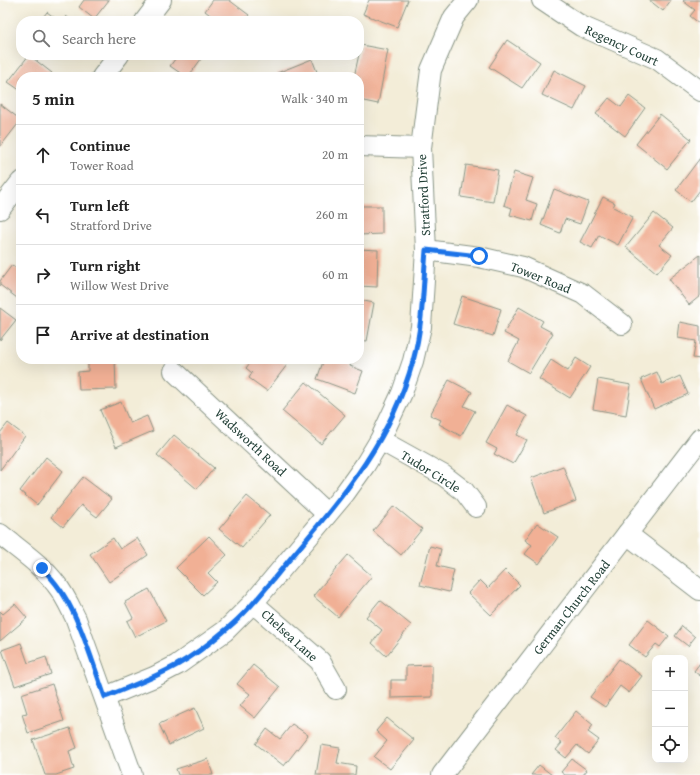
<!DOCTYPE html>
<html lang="en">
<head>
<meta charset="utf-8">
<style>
  body { margin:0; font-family:"Gentium Book Plus",serif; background:#f6f6f6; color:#222 }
  .controls { position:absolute; right:12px; bottom:12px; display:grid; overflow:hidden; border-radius:8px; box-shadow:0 4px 16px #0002 }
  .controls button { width:36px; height:36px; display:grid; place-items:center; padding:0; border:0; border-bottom:1px solid #e0e0e0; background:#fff; color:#222; font:20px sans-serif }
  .stop { position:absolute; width:12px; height:12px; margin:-9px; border:3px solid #1a73e8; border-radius:50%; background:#fff }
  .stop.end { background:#1a73e8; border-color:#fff; box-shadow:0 1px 4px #0008 }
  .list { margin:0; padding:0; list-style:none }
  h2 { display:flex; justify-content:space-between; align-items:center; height:52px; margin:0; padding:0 16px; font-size:17px }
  h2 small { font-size:13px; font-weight:400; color:#767676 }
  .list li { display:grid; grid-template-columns:26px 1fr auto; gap:12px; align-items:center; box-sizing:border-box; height:60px; padding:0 16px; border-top:1px solid #e0e0e0 }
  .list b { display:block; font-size:15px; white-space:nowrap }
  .list p { margin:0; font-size:13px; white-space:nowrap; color:#767676 }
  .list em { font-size:13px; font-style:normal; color:#767676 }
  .icon { flex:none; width:22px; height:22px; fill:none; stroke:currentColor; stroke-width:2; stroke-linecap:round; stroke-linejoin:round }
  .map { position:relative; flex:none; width:700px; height:775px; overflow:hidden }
  .search { position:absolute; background:#fff; box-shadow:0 4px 16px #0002; left:16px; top:16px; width:348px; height:44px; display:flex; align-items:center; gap:10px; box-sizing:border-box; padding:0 14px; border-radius:16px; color:#767676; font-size:15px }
  .panel { position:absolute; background:#fff; box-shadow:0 4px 16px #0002; left:16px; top:72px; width:348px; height:292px; border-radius:16px }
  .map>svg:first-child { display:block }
  .building { fill:#f1b095 }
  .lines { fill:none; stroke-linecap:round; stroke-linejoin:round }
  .minor-casing { stroke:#899586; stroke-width:22 }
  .minor { stroke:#fff; stroke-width:20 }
  .route { stroke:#1a73e8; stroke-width:5 }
  .labels { text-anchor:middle; stroke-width:3.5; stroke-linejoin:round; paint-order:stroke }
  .street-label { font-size:13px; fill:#1f3d34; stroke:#fff }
</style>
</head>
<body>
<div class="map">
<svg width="700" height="775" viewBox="0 0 700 775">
  <rect width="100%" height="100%" fill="#fff"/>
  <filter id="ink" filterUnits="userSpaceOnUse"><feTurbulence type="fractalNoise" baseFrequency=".025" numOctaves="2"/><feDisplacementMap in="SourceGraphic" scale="8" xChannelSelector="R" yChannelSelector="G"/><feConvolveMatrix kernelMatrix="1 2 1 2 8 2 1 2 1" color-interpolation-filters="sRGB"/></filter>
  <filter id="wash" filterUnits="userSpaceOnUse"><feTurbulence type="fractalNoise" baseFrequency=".012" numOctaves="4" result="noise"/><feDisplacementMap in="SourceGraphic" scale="16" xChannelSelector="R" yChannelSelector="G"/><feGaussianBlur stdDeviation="0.9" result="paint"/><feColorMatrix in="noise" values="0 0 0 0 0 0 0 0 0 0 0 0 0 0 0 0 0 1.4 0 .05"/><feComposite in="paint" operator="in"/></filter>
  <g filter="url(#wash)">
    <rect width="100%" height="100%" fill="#f3edd8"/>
    <g id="blocks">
      <g class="building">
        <path d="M84 0H109L94 19 79 7Z"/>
        <path d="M213 0H229L249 15 244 21H218L205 11Z"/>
        <path d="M369 0H408L397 27 363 14Z"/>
        <path d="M649 0H671L663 11Z"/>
        <path d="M684 0H700V24L690 16 695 10 683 1Z"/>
        <path d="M47 12 59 21H40Z"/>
        <path d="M66 16 72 21H62Z"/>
        <path d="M507 40 540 62 522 88 489 67Z"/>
        <path d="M361 45 388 50 378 104 359 100V77H354Z"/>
        <path d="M29 55 52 73 49 77H21V91L8 82Z"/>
        <path d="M178 55H204L188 77H186L170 66Z"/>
        <path d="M312 59 319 77H279L277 73Z"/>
        <path d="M554 70 586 86 574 110 542 95Z"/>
        <path d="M629 96 645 108 625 136 596 114 609 98 621 107Z"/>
        <path d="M0 104 21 120 0 147Z"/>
        <path d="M660 114 691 139 667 169 636 144Z"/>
        <path d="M700 158V190L691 202 676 190Z"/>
        <path d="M466 165 498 170 493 202 461 197Z"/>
        <path d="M514 172 533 178 526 200 537 204 532 221 510 215 512 208 504 205Z"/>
        <path d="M554 189 588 202 580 224 565 219 560 233 541 225Z"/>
        <path d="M603 197 615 203 613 207 633 217 618 245 599 235 592 248 580 242Z"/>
        <path d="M359 206H382V234L359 235Z"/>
        <path d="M654 213 673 228 659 245 672 255 657 273 626 247Z"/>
        <path d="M359 249 378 250 377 287 359 286Z"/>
        <path d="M700 255V296L689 305 669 279Z"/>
        <path d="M12 265 21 272V301L0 285V281Z"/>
        <path d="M462 296 501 309 493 336 453 324Z"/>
        <path d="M359 300 374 303 367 341 359 340Z"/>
        <path d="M519 307 543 321 540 326 553 333 529 373 508 361 519 341 504 333Z"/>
        <path d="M0 308 16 320 0 340Z"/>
        <path d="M680 322 700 326V359L693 358 696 341 678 338Z"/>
        <path d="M576 358 590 367 570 398 539 379 551 360 568 371Z"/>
        <path d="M88 359H115L116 389 79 390 78 372 88 371Z"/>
        <path d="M253 359H279L287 365 267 391 249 378 252 373 246 368Z"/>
        <path d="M324 359H352L350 366 363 371 355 393 317 379Z"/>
        <path d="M657 372 662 384 680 376 688 394 654 409 641 379Z"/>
        <path d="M598 379 631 385 626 415 593 409Z"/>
        <path d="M449 380 472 392 464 406 475 411 461 436 439 424 441 420 430 415Z"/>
        <path d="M306 382 345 415 321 444 282 411Z"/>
        <path d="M121 402 130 423 147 416 153 431 116 447 100 410Z"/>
        <path d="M507 405 527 416 517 435 527 440 513 464 494 454 497 449 486 443Z"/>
        <path d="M8 423 25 436 0 470V433Z"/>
        <path d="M174 435 214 468 197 489 157 455Z"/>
        <path d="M46 457 63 471 37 505 20 491Z"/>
        <path d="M563 466 576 501 544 513 531 478Z"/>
        <path d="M83 477 112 499 97 517 81 505 63 527 51 517Z"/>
        <path d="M247 496 270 515 242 548 219 529Z"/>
        <path d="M394 506 422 529 401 555 373 531Z"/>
        <path d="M537 523 558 537 539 564 525 554 532 545 525 540Z"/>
        <path d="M209 536 227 555 208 573 217 582 203 595 176 568Z"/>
        <path d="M113 538 120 549 137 538 148 555 109 582 90 554Z"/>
        <path d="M430 546 441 549 437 566 454 570 449 592 420 585Z"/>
        <path d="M348 555 372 576 338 617 313 596Z"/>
        <path d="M505 570 520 585 491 615 468 593 480 580 488 588Z"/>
        <path d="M149 589 166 621 135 637 127 621 133 618 125 602Z"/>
        <path d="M380 600 411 625 386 656 372 643 382 630 366 617Z"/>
        <path d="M15 604 27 618 0 641V611L3 614Z"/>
        <path d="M648 620 669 636 660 647 656 644 645 657 629 645Z"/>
        <path d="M682 626 695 637 688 646 675 636Z"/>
        <path d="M21 643 28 663 46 657 51 674 15 686 2 650Z"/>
        <path d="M619 659 642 676 629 693 620 686 605 707 590 697Z"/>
        <path d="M700 663V676L694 671Z"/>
        <path d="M253 665 280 687 255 718 240 706 250 694 237 684Z"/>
        <path d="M432 665V697L391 698V680H406V666Z"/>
        <path d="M52 684 64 721 28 733 22 714 27 713 21 694Z"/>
        <path d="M195 708 204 728 169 745 159 724Z"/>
        <path d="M576 711 593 725 588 732 599 740 588 754 577 745 566 758 556 750 562 743 555 738Z"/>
        <path d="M387 718 414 740 390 769 374 757 387 741 376 731Z"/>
        <path d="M292 724 308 735 284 766 256 744 267 729 280 739Z"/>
        <path d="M70 728 77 748 69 751 74 769 56 775H45L33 740Z"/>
        <path d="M321 745 340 748 337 763 356 766 355 775H316Z"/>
        <path d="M208 759 213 775H178L176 769Z"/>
        <path d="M572 759 587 770 583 775H565L561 772Z"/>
        <path d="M539 765 552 775H531Z"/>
      </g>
    </g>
  </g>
  <g filter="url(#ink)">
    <use href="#blocks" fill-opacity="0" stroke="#899586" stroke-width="1"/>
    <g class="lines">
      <g class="minor-casing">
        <g id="minor">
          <path d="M542 0 581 26 657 59 700 91"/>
          <path d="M145 21 161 0"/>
          <path d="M102 77 119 55"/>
          <path d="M359 146 421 148"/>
          <path d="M0 209 21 182"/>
          <path d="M426 250 479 257 523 267 583 294 622 324"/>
          <path d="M174 371 327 514"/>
          <path d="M380 440 443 475 464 491 476 507"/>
          <path d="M0 534C19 550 41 564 56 584 65 595 70 607 76 619L132 775"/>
          <path d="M627 534 700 590"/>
          <path d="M253 603 320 661 336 689"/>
          <path d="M105 697 154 677 177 665 225 631 253 603 345 493 365 465 380 440 402 393 413 361 421 327 426 250 421 148 431 70 454 17 468 0"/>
          <path d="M442 775 700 439"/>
        </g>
      </g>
      <use href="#minor" class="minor"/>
    </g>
  </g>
  <g class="lines" filter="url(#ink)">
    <path class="route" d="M42 568C47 573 52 579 56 584 79 613 92 662 105 697 129 687 154 678 177 665 193 656 209 644 223 632 249 612 269 584 290 559 342 497 391 441 413 361 423 325 423 287 426 250L479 256"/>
  </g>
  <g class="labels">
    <g class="street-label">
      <text transform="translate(622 45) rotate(25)" y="5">Regency Court</text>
      <text transform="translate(423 195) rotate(-93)" y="5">Stratford Drive</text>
      <text transform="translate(541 277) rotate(22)" y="5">Tower Road</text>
      <text transform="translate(251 442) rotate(43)" y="5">Wadsworth Road</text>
      <text transform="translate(431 471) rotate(32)" y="5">Tudor Circle</text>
      <text transform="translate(571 607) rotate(-52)" y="5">German Church Road</text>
      <text transform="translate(290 635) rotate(42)" y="5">Chelsea Lane</text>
    </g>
  </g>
</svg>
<div class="controls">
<button>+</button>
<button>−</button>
<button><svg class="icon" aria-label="locate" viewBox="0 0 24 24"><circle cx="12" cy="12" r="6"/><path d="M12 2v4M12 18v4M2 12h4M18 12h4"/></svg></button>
</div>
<div class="stop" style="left:479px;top:256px"></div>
<div class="stop end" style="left:42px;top:568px"></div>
<div class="search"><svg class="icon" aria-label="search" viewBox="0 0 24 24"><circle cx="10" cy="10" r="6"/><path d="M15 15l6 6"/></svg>Search here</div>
<section class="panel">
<h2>5 min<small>Walk · 340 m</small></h2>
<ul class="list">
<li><svg class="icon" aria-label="ahead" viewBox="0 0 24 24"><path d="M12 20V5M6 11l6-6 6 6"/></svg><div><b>Continue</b><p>Tower Road</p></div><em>20 m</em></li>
<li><svg class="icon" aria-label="left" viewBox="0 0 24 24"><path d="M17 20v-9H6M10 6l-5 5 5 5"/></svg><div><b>Turn left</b><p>Stratford Drive</p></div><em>260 m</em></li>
<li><svg class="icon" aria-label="right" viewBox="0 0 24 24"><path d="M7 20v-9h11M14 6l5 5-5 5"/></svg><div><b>Turn right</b><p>Willow West Drive</p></div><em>60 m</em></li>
<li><svg class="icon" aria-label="arrive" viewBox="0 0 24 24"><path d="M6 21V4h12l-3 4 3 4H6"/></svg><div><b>Arrive at destination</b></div></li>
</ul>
</section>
</div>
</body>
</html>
